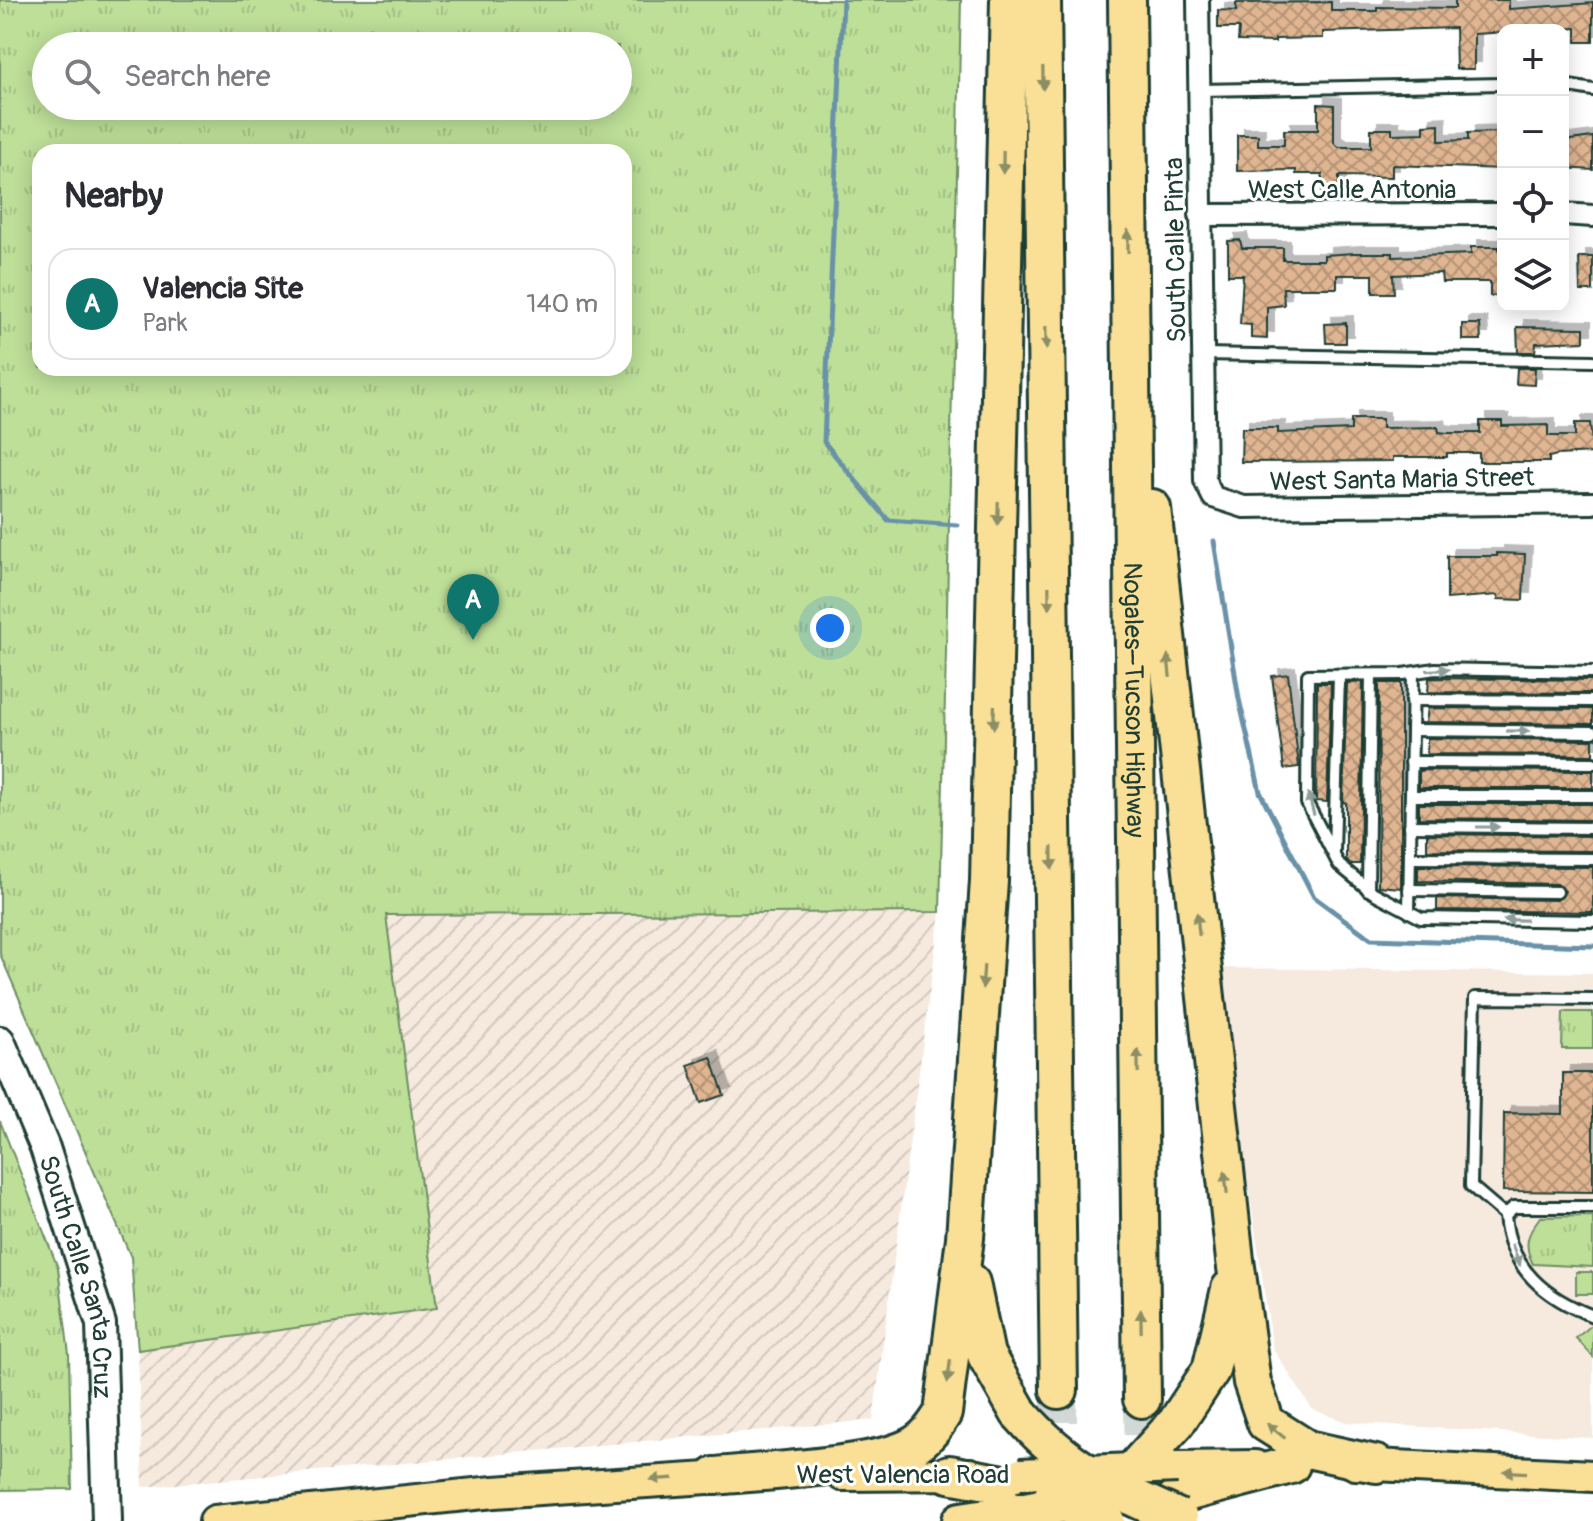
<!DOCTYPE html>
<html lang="en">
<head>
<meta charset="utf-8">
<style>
  body { margin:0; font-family:Pangolin,sans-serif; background:#f7f7f7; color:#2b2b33 }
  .controls { position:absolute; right:24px; top:24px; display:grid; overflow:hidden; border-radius:16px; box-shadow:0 4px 20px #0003 }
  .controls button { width:72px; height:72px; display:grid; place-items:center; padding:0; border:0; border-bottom:2px solid #e1e1e2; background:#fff; color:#2b2b33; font:40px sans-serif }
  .you { position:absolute; left:830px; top:628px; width:28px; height:28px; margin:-20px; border:6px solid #fff; border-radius:50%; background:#1a73e8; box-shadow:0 0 0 12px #1a73e833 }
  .badge { display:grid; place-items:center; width:52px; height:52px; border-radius:50%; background:#0f766e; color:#fff; font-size:26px; font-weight:700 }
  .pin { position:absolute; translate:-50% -66px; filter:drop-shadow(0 2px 4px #0008) }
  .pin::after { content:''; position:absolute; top:42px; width:28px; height:24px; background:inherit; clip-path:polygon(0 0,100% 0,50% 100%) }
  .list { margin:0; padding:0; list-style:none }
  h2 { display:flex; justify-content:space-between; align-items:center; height:104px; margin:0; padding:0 32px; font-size:34px }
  h2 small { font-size:26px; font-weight:400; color:#7c7c81 }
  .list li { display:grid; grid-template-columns:52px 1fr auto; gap:24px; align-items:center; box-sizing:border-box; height:112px; margin:0 16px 16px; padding:0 16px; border:2px solid #e1e1e2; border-radius:24px }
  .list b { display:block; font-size:30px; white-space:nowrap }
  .list p { margin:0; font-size:26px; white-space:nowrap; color:#7c7c81 }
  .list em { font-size:26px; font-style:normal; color:#7c7c81 }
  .icon { flex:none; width:44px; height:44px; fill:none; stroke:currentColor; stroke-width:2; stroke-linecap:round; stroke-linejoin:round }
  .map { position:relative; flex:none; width:1593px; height:1521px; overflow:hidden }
  .search { position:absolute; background:#fff; box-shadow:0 4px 20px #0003; left:32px; top:32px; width:600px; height:88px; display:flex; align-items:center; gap:20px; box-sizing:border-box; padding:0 28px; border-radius:44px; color:#7c7c81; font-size:30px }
  .panel { position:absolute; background:#fff; box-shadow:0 4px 20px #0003; left:32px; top:144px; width:600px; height:232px; border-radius:24px }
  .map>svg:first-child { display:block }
  .built { fill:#f6e9de }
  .industrial { fill:url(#industrial-furrows) }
  .green { fill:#bddf98; stroke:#6e8e66; stroke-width:2 }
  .park { fill:url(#park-tufts); stroke:#6e8e66; stroke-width:2; fill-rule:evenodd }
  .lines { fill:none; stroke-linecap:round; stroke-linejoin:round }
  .stream { stroke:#6991a8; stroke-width:5 }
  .building { fill:url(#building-cross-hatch); stroke:#1f3d34; stroke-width:2; filter:url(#shadow) }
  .highway-tunnel { stroke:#d2d8d6; stroke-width:36; stroke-dasharray:36 18; stroke-linecap:butt }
  .lane-casing { stroke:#1f3d34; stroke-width:16 }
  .street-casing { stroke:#1f3d34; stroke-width:26 }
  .secondary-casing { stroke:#1f3d34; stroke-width:34 }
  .primary-casing { stroke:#1f3d34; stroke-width:36 }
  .highway-casing { stroke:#1f3d34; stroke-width:42 }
  .lane { stroke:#fff; stroke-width:10 }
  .street { stroke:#fff; stroke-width:20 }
  .secondary { stroke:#fff; stroke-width:28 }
  .primary { stroke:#fadf96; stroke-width:30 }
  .highway { stroke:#fadf96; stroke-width:36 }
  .primary-bridge-casing { stroke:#1f3d34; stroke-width:36; stroke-linecap:butt }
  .highway-bridge-casing { stroke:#1f3d34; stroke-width:42; stroke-linecap:butt }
  .primary-bridge { stroke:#fadf96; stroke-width:30 }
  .highway-bridge { stroke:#fadf96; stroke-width:36 }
  .oneway { fill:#8c8e65 }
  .oneway2 { fill:#8f9e9a }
  .labels { text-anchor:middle; stroke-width:6; stroke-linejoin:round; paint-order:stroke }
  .street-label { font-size:26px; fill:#1f3d34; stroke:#fff }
</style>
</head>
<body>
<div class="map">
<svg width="1593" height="1521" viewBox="0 0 1593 1521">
  <defs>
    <pattern id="industrial-furrows" width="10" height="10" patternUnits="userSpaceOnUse" patternTransform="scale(2)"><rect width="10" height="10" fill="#f6e9de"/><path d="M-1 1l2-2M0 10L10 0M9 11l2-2" fill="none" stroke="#d2c9bf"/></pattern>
    <pattern id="park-tufts" width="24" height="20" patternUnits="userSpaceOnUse" patternTransform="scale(2)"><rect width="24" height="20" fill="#bddf98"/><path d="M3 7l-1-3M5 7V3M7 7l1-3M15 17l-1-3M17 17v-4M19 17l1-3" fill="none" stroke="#a2c084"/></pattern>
    <pattern id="building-cross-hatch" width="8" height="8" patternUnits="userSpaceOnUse" patternTransform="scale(2)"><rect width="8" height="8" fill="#e0b591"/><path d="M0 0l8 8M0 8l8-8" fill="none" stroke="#b59477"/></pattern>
    <filter id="shadow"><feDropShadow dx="7" dy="-7" stdDeviation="0" flood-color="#0004"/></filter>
  </defs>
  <rect width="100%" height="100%" fill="#fff"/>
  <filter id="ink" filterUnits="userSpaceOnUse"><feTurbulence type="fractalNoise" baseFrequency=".0125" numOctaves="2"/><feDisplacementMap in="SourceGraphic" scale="16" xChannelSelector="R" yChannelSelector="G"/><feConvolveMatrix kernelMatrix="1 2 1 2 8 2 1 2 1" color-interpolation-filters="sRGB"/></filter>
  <g filter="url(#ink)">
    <path class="built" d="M1216 968 1593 973V1438L1346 1422 1312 1409 1273 1349Z"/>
    <path class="industrial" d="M940 912 873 1420 143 1487 138 1350 437 1308 386 914Z"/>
    <g class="green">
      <rect x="1576" y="1272" width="17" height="22"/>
      <path d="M1593 1324V1357L1576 1338Z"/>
    </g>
    <g class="park">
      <path d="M0 0H961L940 912 386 915 437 1308 138 1350 131 1257 0 954ZM618 46V106H46V46ZM624 152V368H40V152Z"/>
      <path d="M1563 1012H1593V1049H1562Z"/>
      <path d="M0 1121 58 1268 69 1354 72 1489 0 1490Z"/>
      <path d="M1593 1216V1267L1533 1264C1523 1245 1527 1234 1540 1217Z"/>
    </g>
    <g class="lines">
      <g class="stream">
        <path d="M843 0 824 442 888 520 957 525"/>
        <path d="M1214 541 1239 699 1260 792 1314 897 1371 939 1593 946"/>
      </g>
    </g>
    <g class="building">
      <path d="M1455 0H1509V9L1593 3V42H1576V28L1474 34V69H1456L1455 28 1323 32V38L1275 39V42L1238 41 1239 28H1218V10L1236 11V3L1331 2V11H1377V7L1455 8Z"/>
      <path d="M1318 104 1334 105V143L1339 147H1371V129H1392V134L1424 133V125L1439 124V141L1468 140V133L1498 132 1503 145V169L1392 165V177L1339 176V191H1322V174H1296V170L1237 171V135H1258V145H1284V130H1318Z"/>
      <path d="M1593 137V170L1563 168V141Z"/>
      <path d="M1240 240 1242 248H1283V260H1324V255L1354 253H1393V257L1471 254V247H1499V252H1503V296H1490V282H1442L1441 273 1393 275 1394 293H1373V275H1337V288H1283L1284 305 1267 307V339L1251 338V325L1240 324 1243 275H1228V241Z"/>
      <path d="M1579 257H1593V291H1580Z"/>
      <path d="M1346 323V343H1326L1325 324Z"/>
      <path d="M1462 324H1480L1481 340H1462Z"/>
      <path d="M1517 327 1584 328V341L1536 343 1535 352H1518Z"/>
      <path d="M1517 368H1535L1534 385 1516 384Z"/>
      <path d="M1351 419H1382V428L1438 427 1439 432 1447 433H1480V421H1502V426L1548 425V436H1575V423H1590L1593 453 1557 455 1549 457V462H1479V453H1447V457H1393V461L1241 462 1242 428H1278V433L1351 430Z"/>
      <path d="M1497 553 1525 554 1523 600 1498 599V595L1447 599V556H1497Z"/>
      <path d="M1288 674 1299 767 1284 769 1272 676Z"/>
      <path d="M1429 678 1593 680V693L1428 692Z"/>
      <path d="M1363 682 1360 864H1350L1346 860V803L1343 802 1347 683Z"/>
      <path d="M1317 683H1331L1327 802 1316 801Z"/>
      <path d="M1379 683H1401V888L1378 886Z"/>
      <path d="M1428 708 1593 709V724L1426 722Z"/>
      <path d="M1427 738 1593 740V755L1427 754Z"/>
      <path d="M1427 770 1593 771V788H1419V771Z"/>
      <path d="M1419 804H1593V820L1419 818Z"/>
      <path d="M1427 834 1593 836V851L1427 850Z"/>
      <path d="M1418 866 1593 867V912L1437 910V898L1557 900 1565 891 1557 884 1418 881Z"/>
      <path d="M711 1057 724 1095 701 1103 688 1065Z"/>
      <path d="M1563 1073H1593V1192L1503 1191 1504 1113 1563 1114Z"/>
    </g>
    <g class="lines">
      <g class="highway-tunnel">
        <path d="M1142 1399 1143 1483"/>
        <path d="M1059 1476V1390"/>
      </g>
      <g class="lane-casing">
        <g id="lane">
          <path d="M1563 85 1593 90"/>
          <path d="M1199 90 1503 84"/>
          <path d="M1203 354 1593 361"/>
          <path d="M1593 672 1435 669 1403 674 1308 675 1307 803 1339 865 1372 892 1421 918 1593 921"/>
          <path d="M1412 700 1593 701"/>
          <path d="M1412 730 1593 732"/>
          <path d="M1411 762 1593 763"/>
          <path d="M1411 796H1593"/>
          <path d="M1410 826 1593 828"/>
          <path d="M1334 852 1339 675"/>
          <path d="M1410 858 1593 859"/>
          <path d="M1368 890 1371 675"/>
          <path d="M1409 890 1557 892"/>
          <path d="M1409 912 1413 673"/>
          <path d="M1593 1207H1514L1505 1215C1509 1269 1546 1298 1593 1316"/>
          <path d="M1505 1215 1471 1186 1475 998 1593 999"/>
        </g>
      </g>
      <g class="street-casing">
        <g id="street">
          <path d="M1198 0 1205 481 1213 497 1244 507 1593 503"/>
          <path d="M1563 214 1593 216"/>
          <path d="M1200 215 1503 214"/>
        </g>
      </g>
      <g class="secondary-casing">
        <g id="secondary">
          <path id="s1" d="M0 1041 45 1148 101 1324 107 1521"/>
        </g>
      </g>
      <g class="primary-casing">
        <g id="primary">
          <path d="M1355 1464 1593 1476"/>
          <path d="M1177 1467 1255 1466"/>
          <path d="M842 1475 970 1474"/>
          <path d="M215 1521 494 1492 738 1476"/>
        </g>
      </g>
      <g class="highway-casing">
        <g id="highway">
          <path d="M1042 0 1059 1390"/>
          <path id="s2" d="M1127 0 1142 1399"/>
          <path d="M1152 508 1235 1260 1252 1382 1266 1423 1307 1449 1376 1464"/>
          <path d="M971 1283 986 1355 1019 1413"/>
          <path d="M1176 1423 1211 1370 1230 1289"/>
          <path d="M949 1474 1020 1487"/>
          <path d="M715 1476C762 1471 878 1467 914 1445 927 1438 935 1426 943 1413L965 1238 989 881 1009 0"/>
          <path d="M1178 1495 1291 1465"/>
          <path d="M961 1521 1020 1512"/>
        </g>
      </g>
      <use href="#lane" class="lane"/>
      <use href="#street" class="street"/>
      <use href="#secondary" class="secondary"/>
      <use href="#primary" class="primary"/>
      <use href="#highway" class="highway"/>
      <g class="primary-bridge-casing">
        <path id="primary-bridge" d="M1020 1474 1177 1467"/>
      </g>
      <g class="highway-bridge-casing">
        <g id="highway-bridge">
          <path d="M1019 1413C1069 1470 1111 1488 1179 1518"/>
          <path d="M1052 1498 1106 1521"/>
          <path d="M1020 1512 1067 1503 1134 1469 1176 1423"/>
        </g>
      </g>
      <use href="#primary-bridge" class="primary-bridge"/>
      <use href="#highway-bridge" class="highway-bridge"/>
    </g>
    <defs><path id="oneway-solid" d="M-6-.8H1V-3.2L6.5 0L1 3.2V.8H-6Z" transform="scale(2)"/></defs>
    <g class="oneway">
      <use href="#oneway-solid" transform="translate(1043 78) rotate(89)"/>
      <use href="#oneway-solid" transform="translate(1003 162) rotate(91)"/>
      <use href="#oneway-solid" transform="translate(1128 241) rotate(-90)"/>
      <use href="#oneway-solid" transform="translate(1046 338) rotate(89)"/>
      <use href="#oneway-solid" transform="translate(998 513) rotate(91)"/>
      <use href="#oneway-solid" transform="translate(1049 598) rotate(89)"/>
      <use href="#oneway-solid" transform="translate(1169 666) rotate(-96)"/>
      <use href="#oneway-solid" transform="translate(994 717) rotate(92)"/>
      <use href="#oneway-solid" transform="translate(1052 858) rotate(89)"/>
      <use href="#oneway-solid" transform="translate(1198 924) rotate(-96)"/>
      <use href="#oneway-solid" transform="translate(983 977) rotate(94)"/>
      <use href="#oneway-solid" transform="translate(1138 1061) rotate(-91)"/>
      <use href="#oneway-solid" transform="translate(1226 1183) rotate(-96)"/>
      <use href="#oneway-solid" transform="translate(1141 1321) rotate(-91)"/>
      <use href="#oneway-solid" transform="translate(949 1371) rotate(97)"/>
      <use href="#oneway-solid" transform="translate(1276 1431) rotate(-141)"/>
      <use href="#oneway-solid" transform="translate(1515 1472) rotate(-177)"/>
      <use href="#oneway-solid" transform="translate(662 1479) rotate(176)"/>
    </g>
    <g class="oneway2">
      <use href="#oneway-solid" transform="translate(1438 670) rotate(-3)"/>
      <use href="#oneway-solid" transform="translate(1518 731) rotate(1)"/>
      <use href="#oneway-solid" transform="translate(1311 804) rotate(-105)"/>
      <use href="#oneway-solid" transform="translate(1488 827)"/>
      <use href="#oneway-solid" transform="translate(1515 920) rotate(-179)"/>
      <use href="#oneway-solid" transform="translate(1516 1255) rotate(69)"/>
    </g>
  </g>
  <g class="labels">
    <g class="street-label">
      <text x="1352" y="198">West Calle Antonia</text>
      <text transform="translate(1175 250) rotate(-91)" y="9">South Calle Pinta</text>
      <text transform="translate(1402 479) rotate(-1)" y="9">West Santa Maria Street</text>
      <text dy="9" stroke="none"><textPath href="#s2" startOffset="700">Nogales–Tucson Highway</textPath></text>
      <text dy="9" stroke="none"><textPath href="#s1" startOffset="250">South Calle Santa Cruz</textPath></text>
      <text x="903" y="1483">West Valencia Road</text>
    </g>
  </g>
</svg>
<div class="controls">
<button>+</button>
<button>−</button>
<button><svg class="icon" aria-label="locate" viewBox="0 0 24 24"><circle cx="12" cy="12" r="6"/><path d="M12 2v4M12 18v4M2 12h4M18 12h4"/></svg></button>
<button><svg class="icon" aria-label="layers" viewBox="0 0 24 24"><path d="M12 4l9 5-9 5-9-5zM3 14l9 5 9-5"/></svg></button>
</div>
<div class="you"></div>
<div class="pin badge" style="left:473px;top:640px">A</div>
<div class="search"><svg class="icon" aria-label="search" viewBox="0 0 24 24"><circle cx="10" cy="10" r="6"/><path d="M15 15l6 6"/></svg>Search here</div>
<section class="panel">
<h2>Nearby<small></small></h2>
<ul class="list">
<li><span class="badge">A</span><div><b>Valencia Site</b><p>Park</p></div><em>140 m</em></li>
</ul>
</section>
</div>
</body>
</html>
